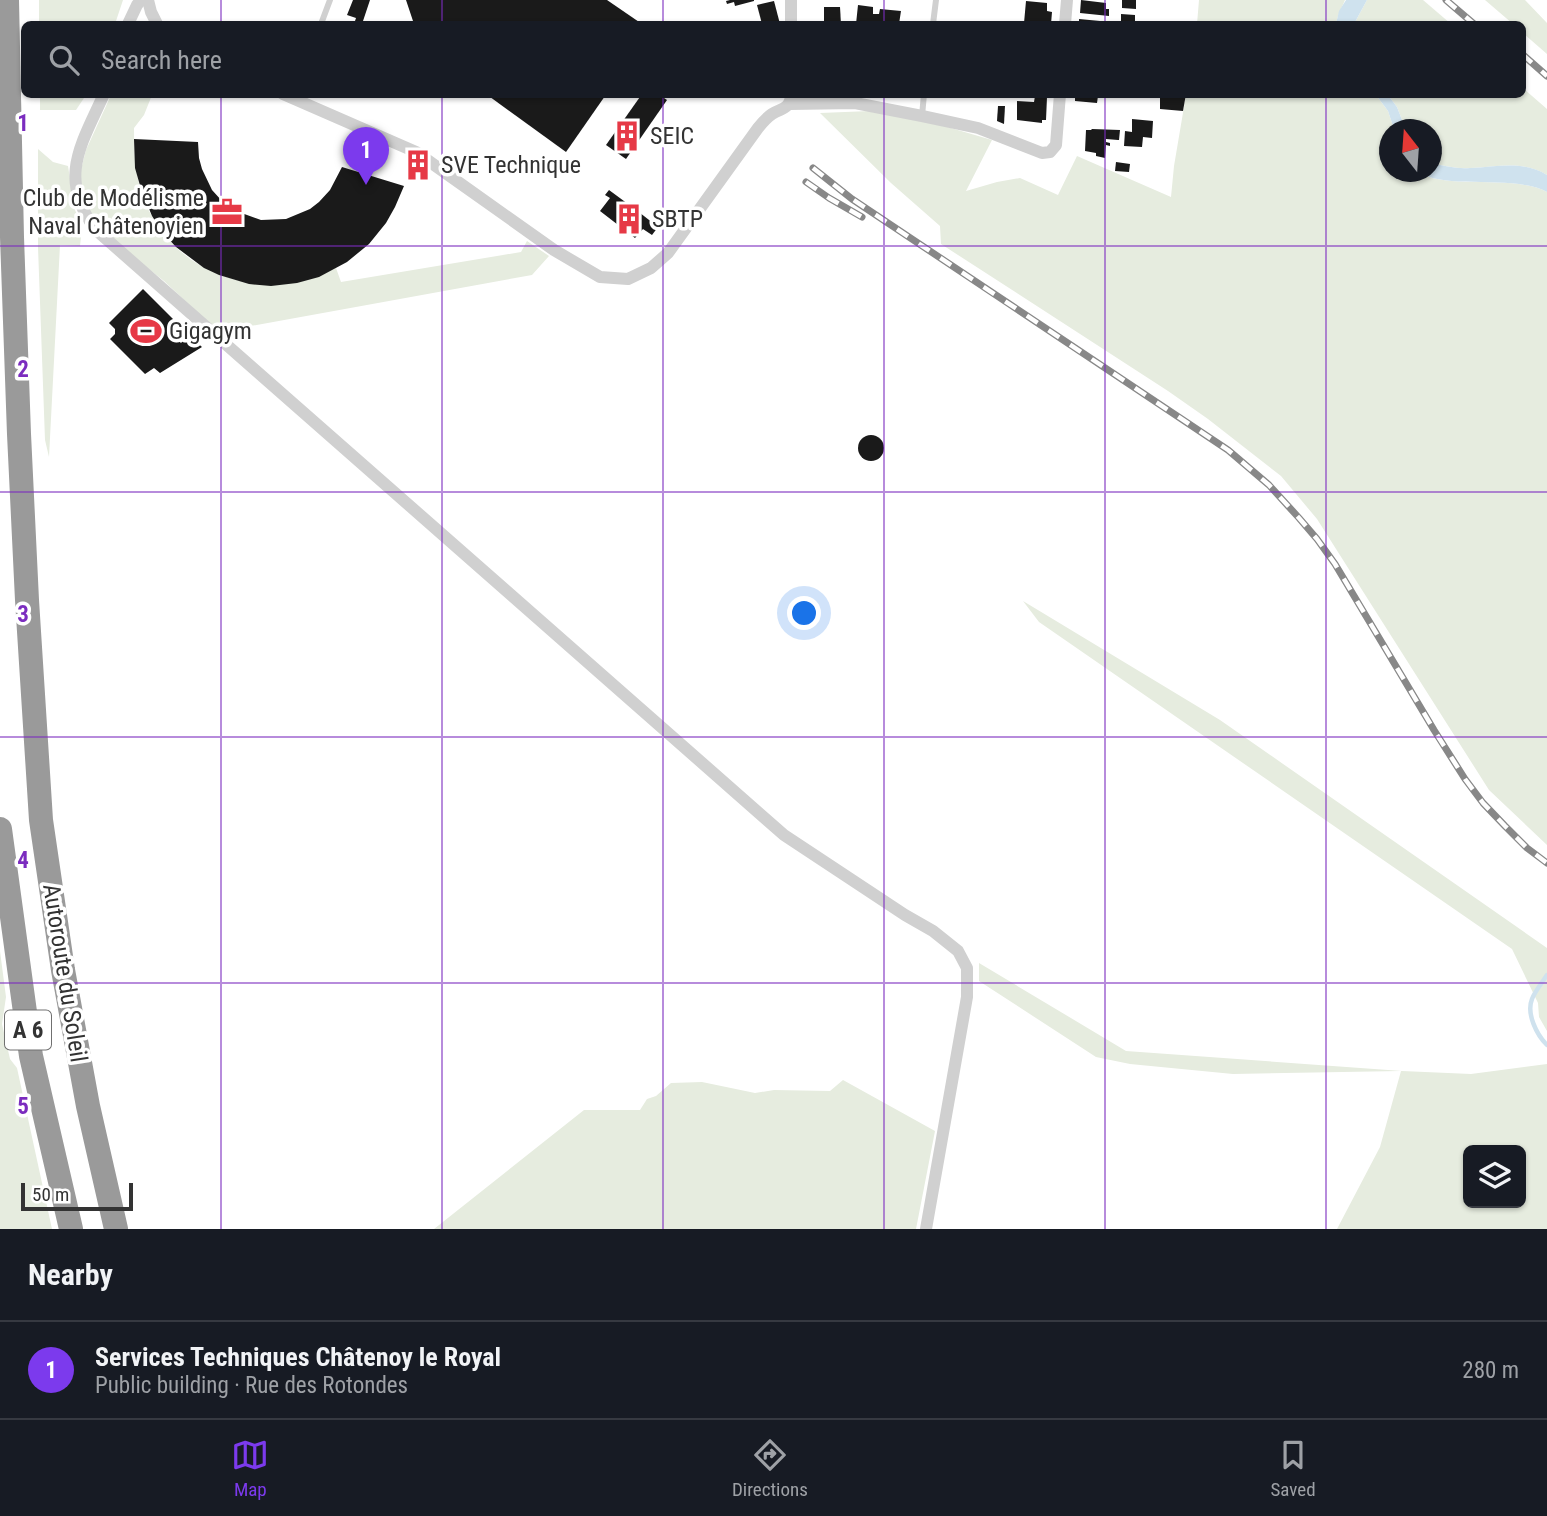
<!DOCTYPE html>
<html lang="en">
<head>
<meta charset="utf-8">
<style>
  body { margin:0; font-family:"Roboto Condensed",sans-serif; background:#242831; color:#f1f3f6 }
  .controls { position:absolute; right:21px; bottom:21px; display:grid; overflow:hidden; border-radius:10px; box-shadow:0 2px 5px #0004 }
  .controls button { width:63px; height:63px; display:grid; place-items:center; padding:0; border:0; border-bottom:2px solid #363941; background:#171b24; color:#f1f3f6; font:35px sans-serif }
  .compass { position:absolute; left:1379px; top:119px; width:63px; height:63px; border-radius:50%; background:#171b24; box-shadow:0 2px 5px #0004; rotate:343deg }
  .scale { position:absolute; left:21px; bottom:18px; width:112px; box-sizing:border-box; padding-left:7px; border:4px solid #333; border-top:0; font-size:19px; line-height:24px; white-space:nowrap; color:#333; -webkit-text-stroke:5px #fff; paint-order:stroke }
  .you { position:absolute; left:805px; top:614px; width:24px; height:24px; margin:-18px; border:5px solid #fff; border-radius:50%; background:#1a73e8; box-shadow:0 0 0 10px #1a73e833 }
  .badge { display:grid; place-items:center; width:46px; height:46px; border-radius:50%; background:#7c3aed; color:#fff; font-size:23px; font-weight:700 }
  .pin { position:absolute; translate:-50% -58px; filter:drop-shadow(0 2px 4px #0008) }
  .pin::after { content:''; position:absolute; top:37px; width:24px; height:21px; background:inherit; clip-path:polygon(0 0,100% 0,50% 100%) }
  .list { margin:0; padding:0; list-style:none }
  h2 { display:flex; justify-content:space-between; align-items:center; height:91px; margin:0; padding:0 28px; font-size:30px }
  h2 small { font-size:23px; font-weight:400; color:#9ea1a6 }
  .list li { display:grid; grid-template-columns:46px 1fr auto; gap:21px; align-items:center; box-sizing:border-box; height:98px; padding:0 28px; border-top:2px solid #363941 }
  .list b { display:block; font-size:26px; white-space:nowrap }
  .list p { margin:0; font-size:23px; white-space:nowrap; color:#9ea1a6 }
  .list em { font-size:23px; font-style:normal; color:#9ea1a6 }
  .icon { flex:none; width:38px; height:38px; fill:none; stroke:currentColor; stroke-width:2; stroke-linecap:round; stroke-linejoin:round }
  .map { position:relative; flex:none; width:1547px; height:1229px; overflow:hidden }
  .search { position:absolute; background:#171b24; box-shadow:0 2px 5px #0004; left:21px; right:21px; top:21px; height:77px; display:flex; align-items:center; gap:18px; box-sizing:border-box; padding:0 24px; border-radius:10px; color:#9ea1a6; font-size:26px }
  .sheet { height:189px; background:#171b24 }
  nav { display:flex; justify-content:space-around; align-items:center; box-sizing:border-box; height:98px; border-top:2px solid #363941; background:#171b24; font-size:19px; color:#9ea1a6 }
  nav a { display:grid; justify-items:center; gap:4px }
  nav .on { color:#7c3aed }
  .map>svg:first-child { display:block }
  .green { fill:#e6ecdf; fill-rule:evenodd }
  .water { fill:#cfe2ee }
  .lines { fill:none; stroke-linecap:round; stroke-linejoin:round }
  .stream { stroke:#cfe2ee; stroke-width:4.5 }
  .building { fill:#1a1a1a }
  .service { stroke:#d0d0d0; stroke-width:6 }
  .minor { stroke:#d0d0d0; stroke-width:12 }
  .motorway { stroke:#9a9a9a; stroke-width:24 }
  .rail-casing { stroke:#888; stroke-width:7 }
  .rail { stroke:#fff; stroke-width:4.5; stroke-dasharray:13; stroke-linecap:butt }
  .grid { fill:none; stroke:#7b2cbf; stroke-width:2; stroke-opacity:0.55 }
  .labels { text-anchor:middle; stroke-width:7; stroke-linejoin:round; paint-order:stroke }
  .shield { fill:#fff; stroke:#707070; stroke-width:2 }
  .shield-label { font-size:23px; font-weight:bold; fill:#333 }
  .poi-label { font-size:24px; fill:#333; stroke:#fff; text-anchor:start }
  .street-label { font-size:24px; fill:#333; stroke:#fff }
  .grid-label { font-size:23px; text-anchor:middle; font-weight:bold; fill:#7b2cbf; stroke:#fff; stroke-width:7; stroke-linejoin:round; paint-order:stroke }
</style>
</head>
<body>
<div class="map">
<svg width="1547" height="1229" viewBox="0 0 1547 1229">
  <rect width="100%" height="100%" fill="#fff"/>
  <g class="green">
    <path d="M39 0H123L115 24H39Z"/>
    <path d="M1199 0H1345L1338 16 1336 24H1197Z"/>
    <path d="M1367 0H1423L1451 24H1354Z"/>
    <path d="M1485 0H1525L1547 23V54L1523 33 1522 24H1513Z"/>
    <path d="M1523 88 1547 109V175C1521 160 1499 167 1470 168 1457 169 1444 166 1432 163V130L1409 129 1404 125 1397 107 1388 95 1522 94Z"/>
    <path d="M40 95V94L86 95 76 110H40Z"/>
    <path d="M111 95H152L144 115 134 128C134 153 135 178 145 202 176 277 266 305 336 268L341 282 521 252 527 241 549 256 532 275 234 329 224 337 164 281 106 235 88 212 79 177 86 150Z"/>
    <path d="M1186 95H1376L1388 111 1394 129 1390 130V172H1420C1441 190 1515 174 1547 192V845L1489 790 1317 519 1281 476 1208 419 1168 391 941 244 940 226 891 183 820 113 870 111 944 126 992 140 966 191 997 182 1020 178 1058 195 1077 156 1171 197 1174 166Z"/>
    <path d="M38 149 53 162 68 166 75 210 82 227 80 246 60 245 49 457 45 440 38 247Z"/>
    <path d="M1023 601 1220 720 1547 948V1031L1539 1017 1538 1003 1512 949 1039 622Z"/>
    <path d="M0 951 6 997 2 1024 10 1059 17 1068 52 1229H0Z"/>
    <path d="M979 963 1126 1051 1402 1071 1471 1074 1547 1064V1229H1337L1380 1147 1401 1071 1233 1074 1130 1064 1096 1057 979 981ZM1468 1150H1521V1203H1468Z"/>
    <path d="M843 1080 935 1131 916 1229H434L584 1110H640L647 1099 656 1096 671 1083 702 1082 755 1093 774 1090 830 1091Z"/>
  </g>
  <g class="water">
    <path d="M1346 0H1367L1354 24H1336L1339 11Z"/>
    <path d="M1376 95H1388L1397 107 1404 125 1409 129H1394L1388 111Z"/>
    <path d="M1432 163C1444 166 1457 169 1470 168 1497 167 1523 160 1547 175V192C1515 174 1441 190 1420 172H1432Z"/>
  </g>
  <g class="lines">
    <path class="stream" d="M1547 975C1542 983 1535 991 1532 999 1526 1014 1537 1035 1547 1045"/>
  </g>
  <g class="building">
    <path d="M353 0H370L362 24H354L356 18 347 15Z"/>
    <path d="M406 0H607L642 24H414Z"/>
    <path d="M730 0H754V1L735 6 734 2 727 4 726 1Z"/>
    <path d="M1081 0 1106 3V9H1109V16L1080 13Z"/>
    <path d="M1122 0H1136V9L1122 8Z"/>
    <path d="M774 1 780 24H762L757 5Z"/>
    <path d="M1026 1 1047 3V11L1052 12 1051 24 1024 23Z"/>
    <path d="M858 5 873 7V14H879L880 9 901 11 899 24H856Z"/>
    <path d="M824 7H840L841 24H824Z"/>
    <path d="M1121 14 1135 15V22L1121 21Z"/>
    <path d="M1079 19 1100 21 1099 24H1079Z"/>
    <path d="M486 94H604L605 96 566 152Z"/>
    <path d="M642 94H658L667 100 626 159 606 145Z"/>
    <path d="M1075 94 1098 96 1097 103 1075 101Z"/>
    <path d="M1160 94H1186L1183 111 1160 109Z"/>
    <path d="M1035 96 1047 97 1046 120H1042V123L1017 120V101L1034 102Z"/>
    <path d="M998 106H1005L1004 124 997 121Z"/>
    <path d="M1132 119 1153 121 1152 138 1143 137 1142 147 1124 146 1125 131 1132 132Z"/>
    <path d="M1092 129 1120 130 1119 140H1118L1106 139V142L1110 143V146L1106 145 1105 158 1096 156V153L1085 151 1086 130H1091Z"/>
    <path d="M134 139 198 142 199 158 202 169 212 190 222 201 236 211 261 220 286 219 310 209 319 202 330 190 342 167 404 186 395 207 386 223 369 244 347 262 319 277 297 283 271 286 249 284 219 275 204 268 176 247 163 233 152 216 141 189 135 168Z"/>
    <path d="M1116 162 1130 164 1129 172 1115 171Z"/>
    <path d="M609 190 628 204 631 202 637 206 635 209 658 227 652 235 643 229 635 238 600 211 610 198 605 195Z"/>
    <path d="M143 289 181 327 172 335 181 343 189 335 202 347 160 373 154 368 145 374 110 339 115 334V329L109 323Z"/>
    <circle cx="871" cy="448" r="13"/>
  </g>
  <g class="lines">
    <g class="service">
      <path d="M321 24 330 0"/>
      <path d="M933 24 936 0"/>
      <path d="M922 116 924 94"/>
    </g>
    <g class="minor">
      <path d="M148 0 151 12 157 24"/>
      <path d="M791 0V24"/>
      <path d="M128 24 137 5 141 0"/>
      <path d="M1065 24 1067 0"/>
      <path d="M104 94C81 145 57 179 96 230L784 835 905 915 933 931 958 951 967 968V997L926 1229"/>
      <path d="M283 94 416 152 554 250 600 277 628 279 651 268 668 253 758 128C762 123 766 118 772 114 783 107 788 111 792 94"/>
      <path d="M790 104 855 103 922 116 978 128 1042 153 1050 152 1056 145 1060 94"/>
    </g>
    <g class="motorway">
      <path d="M7 0 12 237 19 434 27 600 41 820 63 970 88 1106 116 1229"/>
      <path d="M0 829 31 1056 71 1229"/>
    </g>
    <g class="rail-casing">
      <g id="rail">
        <path d="M1446 0 1474 24"/>
        <path d="M1522 54 1547 76"/>
        <path d="M813 168 852 199 1228 450 1269 485 1299 518 1317 539 1335 564 1434 730 1465 779 1483 803 1505 826 1527 848 1547 863"/>
        <path d="M806 182 829 198 862 217"/>
      </g>
    </g>
    <use href="#rail" class="rail"/>
  </g>
  <path class="grid" d="M221 0V24M442 0V24M663 0V24M884 0V24M1105 0V24M1326 0V24M221 94V1229M442 94V1229M663 94V1229M884 94V1229M1105 94V1229M1326 94V1229M0 246H1547M0 492H1547M0 737H1547M0 983H1547"/>
  <defs>
    <g id="building-bare" transform="scale(2.415)"><path d="M-4-6H4V6H1V3H-1V6H-4ZM-2.5-4.3h1.7v1.8h-1.7ZM.8-4.3h1.7v1.8H.8ZM-2.5-1h1.7V.8h-1.7ZM.8-1h1.7V.8H.8Z" fill="#e63946" stroke="#fff" stroke-width="2.5" paint-order="stroke"/></g>
    <g id="office-bare" transform="scale(2.415)"><path d="M-6-3h4V-5.5h4V-3h4V5H-6ZM-1-4.5V-3h2v-1.5ZM-6 0V1H6V0Z" fill="#e63946" stroke="#fff" stroke-width="2.5" paint-order="stroke"/></g>
    <g id="stadium-bare" transform="scale(2.415)"><path d="M0-5a6.5 5 0 1 0 0 10a6.5 5 0 1 0 0-10ZM-3.5-1.8h7v3.6h-7Z" fill="#e63946" stroke="#fff" stroke-width="2.5" paint-order="stroke"/></g>
  </defs>
  <g fill-rule="evenodd">
    <use href="#building-bare" x="627" y="136"/>
    <use href="#building-bare" x="418" y="165"/>
    <use href="#office-bare" x="227" y="212"/>
    <use href="#building-bare" x="629" y="219"/>
    <use href="#stadium-bare" x="146" y="331"/>
  </g>
  <g class="labels">
    <rect class="shield" x="5" y="1010.5" width="46" height="39" rx="5"/>
    <g class="shield-label">
      <text x="28" y="1038">A 6</text>
    </g>
    <g class="poi-label">
      <text x="650" y="144">SEIC</text>
      <text x="441" y="173">SVE Technique</text>
      <text x="204" y="206" text-anchor="end">Club de Modélisme<tspan x="204" dy="28">Naval Châtenoyien</tspan></text>
      <text x="652" y="227">SBTP</text>
      <text x="169" y="339">Gigagym</text>
    </g>
    <g class="street-label">
      <text transform="translate(65 973) rotate(81)" y="8">Autoroute du Soleil</text>
    </g>
  </g>
  <g class="grid-label">
    <text x="23" y="131">1</text>
    <text x="23" y="377">2</text>
    <text x="23" y="622">3</text>
    <text x="23" y="868">4</text>
    <text x="23" y="1114">5</text>
  </g>
</svg>
<div class="controls">
<button><svg class="icon" aria-label="layers" viewBox="0 0 24 24"><path d="M12 4l9 5-9 5-9-5zM3 14l9 5 9-5"/></svg></button>
</div>
<svg class="compass" viewBox="-18 -18 36 36"><path d="M0-13l5 13h-10z" fill="#e53935"/><path d="M0 13l5-13h-10z" fill="#9ea1a6"/></svg>
<div class="scale">50 m</div>
<div class="you"></div>
<div class="pin badge" style="left:366px;top:185px">1</div>
<div class="search"><svg class="icon" aria-label="search" viewBox="0 0 24 24"><circle cx="10" cy="10" r="6"/><path d="M15 15l6 6"/></svg>Search here</div>
</div>
<section class="sheet">
<h2>Nearby<small></small></h2>
<ul class="list">
<li><span class="badge">1</span><div><b>Services Techniques Châtenoy le Royal</b><p>Public building · Rue des Rotondes</p></div><em>280 m</em></li>
</ul>
</section>
<nav>
<a class="on"><svg class="icon" aria-label="map" viewBox="0 0 24 24"><path d="M3 6l6-2 6 2 6-2v14l-6 2-6-2-6 2zM9 4v14M15 6v14"/></svg>Map</a>
<a><svg class="icon" aria-label="directions" viewBox="0 0 24 24"><path d="M12 3l9 9-9 9-9-9zM9 14v-3h6M13 9l2 2-2 2"/></svg>Directions</a>
<a><svg class="icon" aria-label="saved" viewBox="0 0 24 24"><path d="M7 4h10v16l-5-4-5 4z"/></svg>Saved</a>
</nav>
</body>
</html>
